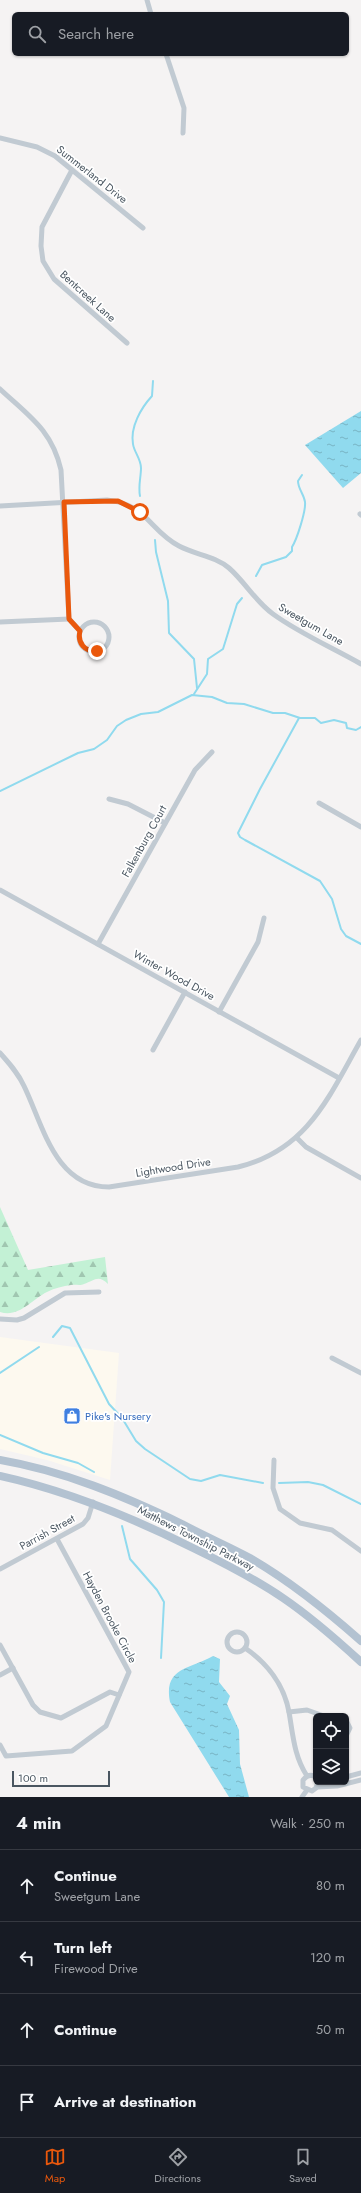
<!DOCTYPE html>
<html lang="en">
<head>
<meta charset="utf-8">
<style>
  body { margin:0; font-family:Jost,sans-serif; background:#20242c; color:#f1f3f6 }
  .controls { position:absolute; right:12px; bottom:12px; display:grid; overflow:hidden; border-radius:6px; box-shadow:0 1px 3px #0004 }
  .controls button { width:36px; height:36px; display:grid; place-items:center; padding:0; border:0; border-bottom:1px solid #363941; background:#171b24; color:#f1f3f6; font:20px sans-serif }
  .scale { position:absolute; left:12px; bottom:10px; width:98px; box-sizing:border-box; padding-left:4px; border:2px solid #4a5661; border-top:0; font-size:11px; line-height:14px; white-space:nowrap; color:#4a5661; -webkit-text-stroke:3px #fff; paint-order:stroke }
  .stop { position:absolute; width:12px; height:12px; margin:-9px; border:3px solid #ea580c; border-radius:50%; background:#fff }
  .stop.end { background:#ea580c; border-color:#fff; box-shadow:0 1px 4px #0008 }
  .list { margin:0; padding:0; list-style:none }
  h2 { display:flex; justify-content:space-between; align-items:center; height:52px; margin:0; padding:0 16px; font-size:17px }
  h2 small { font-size:13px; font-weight:400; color:#9ea1a6 }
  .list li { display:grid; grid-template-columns:26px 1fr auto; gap:12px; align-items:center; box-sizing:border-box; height:72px; padding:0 16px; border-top:1px solid #363941 }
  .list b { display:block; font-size:15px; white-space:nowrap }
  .list p { margin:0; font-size:13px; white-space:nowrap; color:#9ea1a6 }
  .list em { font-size:13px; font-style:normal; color:#9ea1a6 }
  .icon { flex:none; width:22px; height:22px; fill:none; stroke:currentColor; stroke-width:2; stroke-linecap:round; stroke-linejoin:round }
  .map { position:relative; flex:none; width:361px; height:1797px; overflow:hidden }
  .search { position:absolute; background:#171b24; box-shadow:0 1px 3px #0004; left:12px; right:12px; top:12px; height:44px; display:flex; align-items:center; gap:10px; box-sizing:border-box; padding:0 14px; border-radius:6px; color:#9ea1a6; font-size:15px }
  .sheet { height:340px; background:#171b24 }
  nav { display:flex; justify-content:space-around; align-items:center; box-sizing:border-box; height:56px; border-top:1px solid #363941; background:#171b24; font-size:11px; color:#9ea1a6 }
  nav a { display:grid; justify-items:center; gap:2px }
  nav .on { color:#ea580c }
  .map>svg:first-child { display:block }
  .commercial { fill:#fdf9ef }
  .forest { fill:url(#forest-firs) }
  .water { fill:url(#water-ripples) }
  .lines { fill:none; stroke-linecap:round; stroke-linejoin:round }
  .stream { stroke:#90daee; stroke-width:2 }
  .street { stroke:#c1cad2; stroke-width:5 }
  .primary { stroke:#b3c2d1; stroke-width:8 }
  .route { stroke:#ea580c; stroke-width:5 }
  .labels { text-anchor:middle; stroke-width:3.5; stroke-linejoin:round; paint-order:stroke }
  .street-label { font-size:11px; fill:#4a5661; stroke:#fff }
  .shop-label { font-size:11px; fill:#366cbe; stroke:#fff; text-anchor:start }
</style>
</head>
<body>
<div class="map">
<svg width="361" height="1797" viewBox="0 0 361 1797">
  <defs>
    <pattern id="forest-firs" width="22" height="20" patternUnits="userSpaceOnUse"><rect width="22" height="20" fill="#c3f1d5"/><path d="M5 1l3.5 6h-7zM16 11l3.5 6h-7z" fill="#a0c6b0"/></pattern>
    <pattern id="water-ripples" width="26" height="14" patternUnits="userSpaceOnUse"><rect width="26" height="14" fill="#90daee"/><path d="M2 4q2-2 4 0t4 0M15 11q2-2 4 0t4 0" fill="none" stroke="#78b4c4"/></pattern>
  </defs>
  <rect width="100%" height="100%" fill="#f5f3f3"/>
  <path class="commercial" d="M0 1337 119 1353 110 1480 47 1460 0 1449Z"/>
  <path class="forest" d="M0 1207 28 1270 105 1257 108 1284C98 1274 94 1281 84 1284 80 1286 75 1284 71 1285 63 1286 55 1288 47 1292 31 1300 19 1318 0 1312Z"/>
  <g class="water">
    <path d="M361 411V473L343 488 305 445Z"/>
    <path d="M213 1656 220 1659 219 1682 230 1696 227 1704 239 1730 240 1764 249 1797H229L170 1702C163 1667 191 1669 213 1656Z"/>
  </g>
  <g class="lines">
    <g class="stream">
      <path d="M140 496C138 486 141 477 141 468 141 459 134 452 133 444 130 427 141 408 152 396L153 381"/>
      <path d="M155 540 156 552 168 601 169 633 194 659 197 688"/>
      <path d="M256 576 262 565 286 557 292 551V547C297 539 306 511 305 502 304 494 298 489 298 481L302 475"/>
      <path d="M194 694 207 674 208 659 223 649 237 604 242 598"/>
      <path d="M299 718 260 789 238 833 240 837 245 840 320 881 332 899 341 929 346 936 361 944"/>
      <path d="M0 791 78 753 94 749 107 740 117 726 126 720 141 714 158 712 192 695 212 697 227 703 244 704 273 713H285L300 718H315L321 723 334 720 346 723 347 728 356 730 361 727"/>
      <path d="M53 1337 62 1326 70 1328 109 1404 122 1418 136 1441 145 1449 190 1479 201 1481 220 1475 263 1483"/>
      <path d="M0 1373 39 1347"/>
      <path d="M0 1435 43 1453 78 1463 94 1472"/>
      <path d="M279 1483 308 1482 323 1485 361 1504"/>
      <path d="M122 1526 130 1559 157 1590 164 1602 161 1658"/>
    </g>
    <g class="street">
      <path d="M147 0 151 14"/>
      <path d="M166 54 184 108 183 133"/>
      <path d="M0 138 37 147 55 156 143 228"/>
      <path d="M72 170 42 227 41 246 43 261 54 279 127 343"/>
      <path d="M0 389C29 416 52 430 61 470L69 619"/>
      <path d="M0 506 107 500C147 504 149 530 179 546 196 555 215 556 229 568 245 582 256 602 273 614 299 633 333 648 361 664"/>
      <path d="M360 514 361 515"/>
      <path d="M69 619 80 631"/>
      <path d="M0 622 69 619"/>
      <circle cx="94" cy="637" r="15"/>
      <path d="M109 799 128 804 165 823"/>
      <path d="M319 803 361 827"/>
      <path d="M0 890 339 1078"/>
      <path d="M98 944 195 770 212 752"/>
      <path d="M219 1012 258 942 264 918"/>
      <path d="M153 1050 185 992"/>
      <path d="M0 1053C9 1063 18 1073 24 1086 43 1125 55 1187 109 1187L238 1167C308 1150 329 1096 361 1040"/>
      <path d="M297 1138 306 1147 361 1178"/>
      <path d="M0 1319 17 1320 24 1318 65 1293 99 1292"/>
      <path d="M332 1358 361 1373"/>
      <path d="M274 1460 273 1488 280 1509 300 1523 332 1530 361 1551"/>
      <path d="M0 1569 83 1524 88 1518 93 1502"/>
      <circle cx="237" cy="1642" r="10"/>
      <path d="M0 1645 33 1705 40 1712 61 1718 110 1692 119 1695"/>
      <path d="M245 1648C267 1663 284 1685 289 1712 293 1735 294 1756 307 1776"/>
      <path d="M0 1675 13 1668"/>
      <path d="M289 1712 307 1710 324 1716"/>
      <path d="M346 1720 350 1728 346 1736"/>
      <path d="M0 1745 6 1756 72 1751 106 1726 129 1672 57 1539"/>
      <path d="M316 1777C311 1774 307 1775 303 1780V1787L312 1791 316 1788 318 1782"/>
      <path d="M346 1777 361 1773"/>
      <path d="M317 1787 337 1786 361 1780"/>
      <path d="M302 1797 307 1790"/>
    </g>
    <g class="primary">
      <path d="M0 1460C64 1471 124 1496 182 1524 204 1536 228 1546 250 1558 290 1581 326 1610 361 1641"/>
      <path d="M0 1476C68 1491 131 1517 193 1548 224 1563 255 1579 283 1598 311 1617 336 1639 361 1662"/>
    </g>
  </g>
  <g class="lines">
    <path class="route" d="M97 651C85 652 77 643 80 631L69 619 64 502 118 501 140 512"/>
  </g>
  <defs>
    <g id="shop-square" transform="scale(0.9)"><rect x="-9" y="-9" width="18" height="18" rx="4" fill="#3f7fe0" stroke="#fff"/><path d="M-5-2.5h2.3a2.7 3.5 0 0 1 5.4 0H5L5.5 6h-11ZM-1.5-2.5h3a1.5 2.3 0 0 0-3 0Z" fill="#fff"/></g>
  </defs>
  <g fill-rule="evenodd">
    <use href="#shop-square" x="72" y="1416"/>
  </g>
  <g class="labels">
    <g class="street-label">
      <text transform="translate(92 174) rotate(38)" y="4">Summerland Drive</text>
      <text transform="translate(88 296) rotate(42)" y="4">Bentcreek Lane</text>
      <text transform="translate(311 624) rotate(30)" y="4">Sweetgum Lane</text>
      <text transform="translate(144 841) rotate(-61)" y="4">Falkenburg Court</text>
      <text transform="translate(174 975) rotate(29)" y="4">Winter Wood Drive</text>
      <text transform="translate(173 1167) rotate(-9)" y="4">Lightwood Drive</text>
      <text transform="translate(47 1532) rotate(-29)" y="4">Parrish Street</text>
      <text transform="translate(196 1538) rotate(27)" y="4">Matthews Township Parkway</text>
      <text transform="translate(110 1617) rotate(62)" y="4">Hayden Brooke Circle</text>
    </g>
    <g class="shop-label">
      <text x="85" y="1420">Pike's Nursery</text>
    </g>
  </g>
</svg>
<div class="controls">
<button><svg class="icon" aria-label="locate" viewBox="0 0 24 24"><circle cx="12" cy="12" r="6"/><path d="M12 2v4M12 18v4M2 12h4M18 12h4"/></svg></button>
<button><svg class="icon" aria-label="layers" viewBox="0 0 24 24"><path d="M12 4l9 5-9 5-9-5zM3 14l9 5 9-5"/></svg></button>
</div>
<div class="scale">100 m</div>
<div class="stop" style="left:140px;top:512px"></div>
<div class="stop end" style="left:97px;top:651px"></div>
<div class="search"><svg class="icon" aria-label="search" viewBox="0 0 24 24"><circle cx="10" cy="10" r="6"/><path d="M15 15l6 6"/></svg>Search here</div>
</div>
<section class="sheet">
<h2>4 min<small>Walk · 250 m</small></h2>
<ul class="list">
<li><svg class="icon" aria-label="ahead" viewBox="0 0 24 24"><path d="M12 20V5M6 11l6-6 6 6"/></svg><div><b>Continue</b><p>Sweetgum Lane</p></div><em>80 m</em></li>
<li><svg class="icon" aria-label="left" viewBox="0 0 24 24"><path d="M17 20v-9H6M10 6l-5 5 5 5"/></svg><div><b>Turn left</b><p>Firewood Drive</p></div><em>120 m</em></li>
<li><svg class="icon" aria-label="ahead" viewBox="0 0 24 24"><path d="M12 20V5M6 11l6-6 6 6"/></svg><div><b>Continue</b></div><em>50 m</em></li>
<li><svg class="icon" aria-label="arrive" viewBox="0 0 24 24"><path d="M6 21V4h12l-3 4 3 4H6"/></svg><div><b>Arrive at destination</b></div></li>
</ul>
</section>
<nav>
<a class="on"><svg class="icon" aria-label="map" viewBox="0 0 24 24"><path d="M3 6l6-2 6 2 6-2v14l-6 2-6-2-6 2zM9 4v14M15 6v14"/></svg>Map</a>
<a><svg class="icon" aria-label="directions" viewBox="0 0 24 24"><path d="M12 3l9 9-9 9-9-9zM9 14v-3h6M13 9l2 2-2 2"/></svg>Directions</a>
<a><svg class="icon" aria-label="saved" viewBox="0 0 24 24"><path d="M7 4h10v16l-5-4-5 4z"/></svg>Saved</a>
</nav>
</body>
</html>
